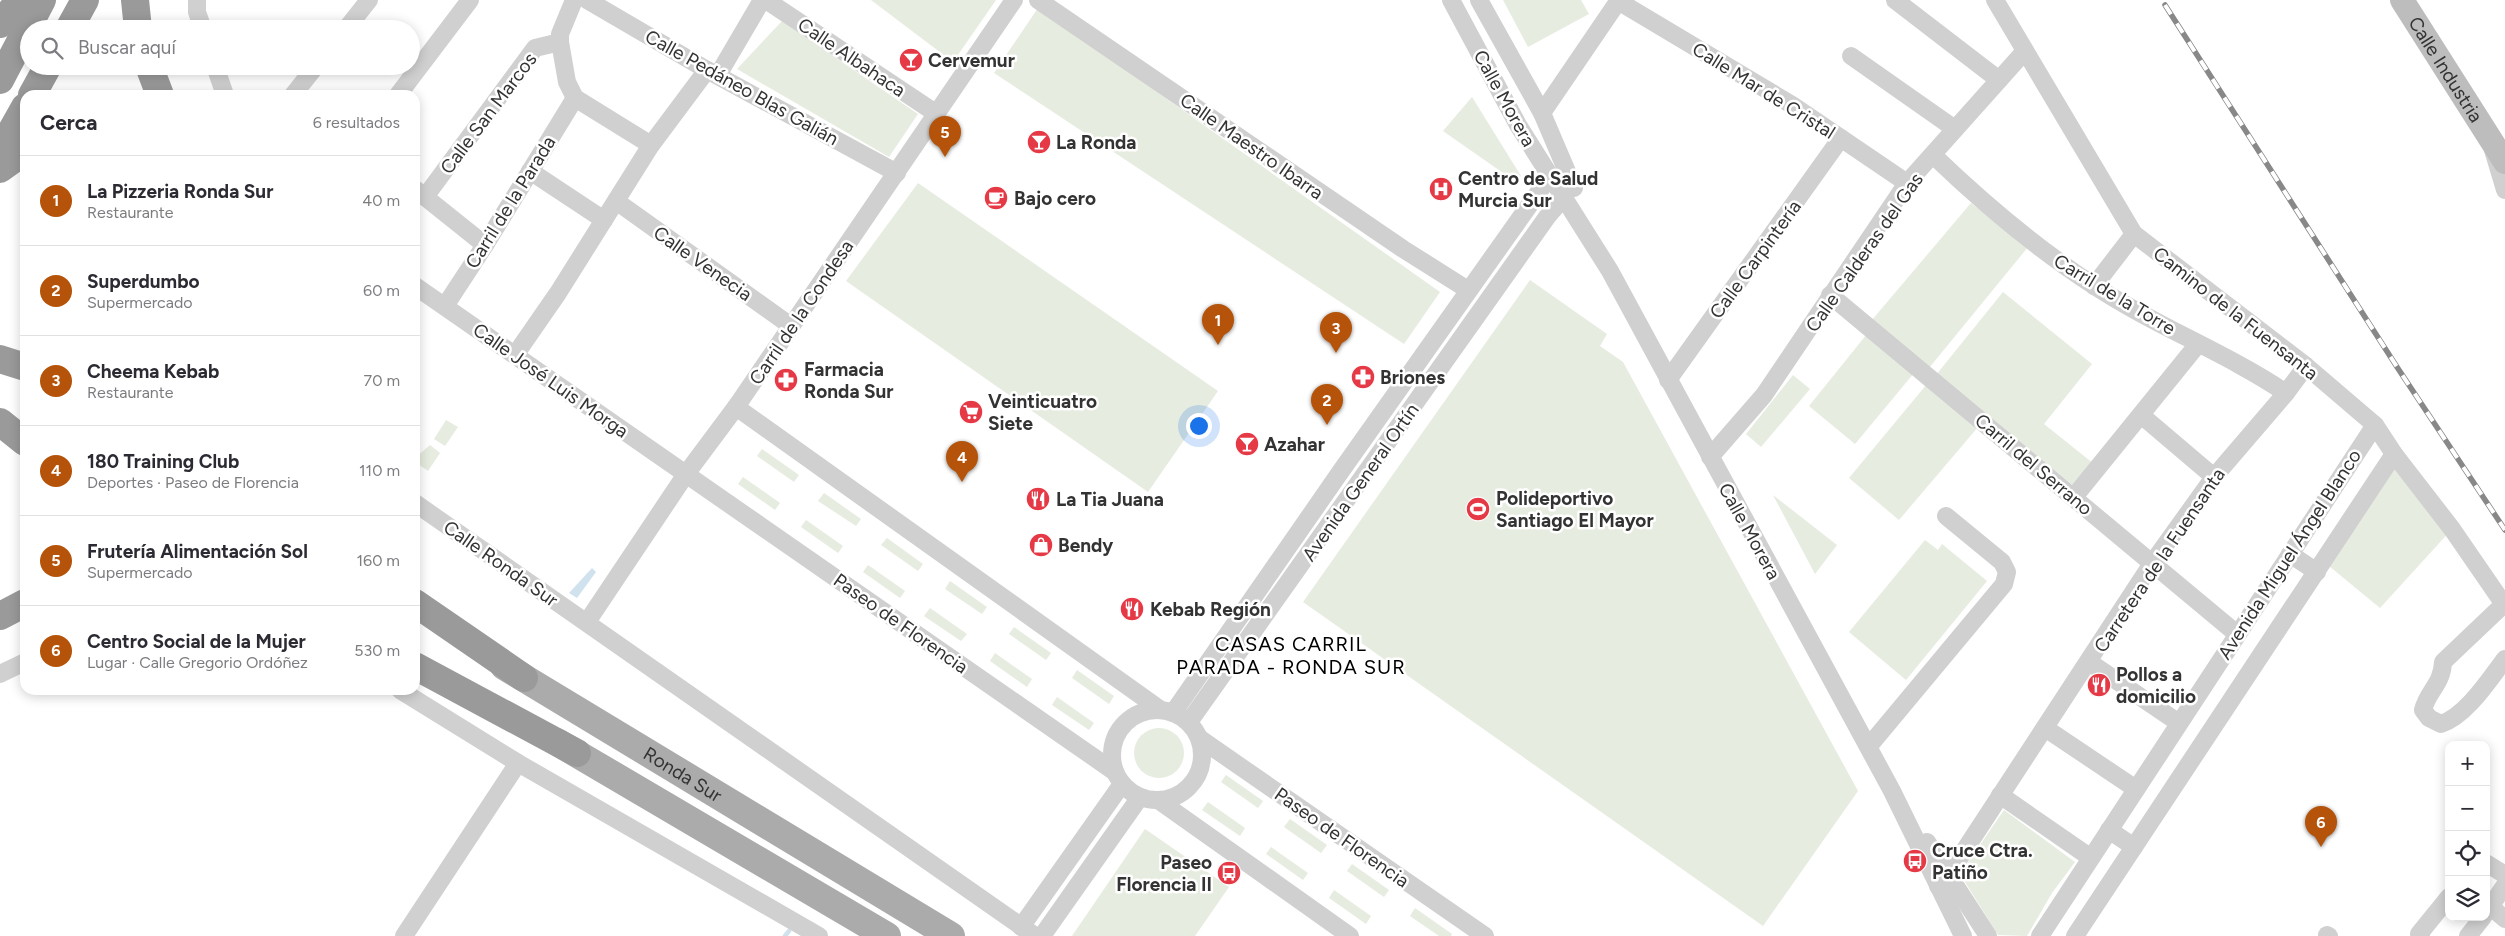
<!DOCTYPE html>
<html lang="es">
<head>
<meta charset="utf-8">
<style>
  body { margin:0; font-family:Figtree,sans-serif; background:#f7f7f7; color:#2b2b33 }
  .controls { position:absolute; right:15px; bottom:15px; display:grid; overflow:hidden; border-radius:10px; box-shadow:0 2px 12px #0003 }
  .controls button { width:45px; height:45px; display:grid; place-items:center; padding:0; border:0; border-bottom:1px solid #e1e1e2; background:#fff; color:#2b2b33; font:25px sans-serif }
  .you { position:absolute; left:1198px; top:425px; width:18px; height:18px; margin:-12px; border:4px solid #fff; border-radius:50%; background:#1a73e8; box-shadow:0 0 0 8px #1a73e833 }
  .badge { display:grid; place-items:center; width:32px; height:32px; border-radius:50%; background:#b45309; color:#fff; font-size:16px; font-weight:700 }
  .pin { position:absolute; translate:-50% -41px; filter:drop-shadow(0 1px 2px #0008) }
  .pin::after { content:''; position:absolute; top:26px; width:18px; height:15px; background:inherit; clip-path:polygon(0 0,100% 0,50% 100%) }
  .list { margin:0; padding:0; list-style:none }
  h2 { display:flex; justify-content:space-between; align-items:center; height:65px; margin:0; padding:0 20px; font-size:21px }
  h2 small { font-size:16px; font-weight:400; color:#7c7c81 }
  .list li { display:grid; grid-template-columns:32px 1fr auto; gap:15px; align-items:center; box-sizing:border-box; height:90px; padding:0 20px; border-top:1px solid #e1e1e2 }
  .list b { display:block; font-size:19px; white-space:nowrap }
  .list p { margin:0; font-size:16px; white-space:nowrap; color:#7c7c81 }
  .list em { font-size:16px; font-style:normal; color:#7c7c81 }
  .icon { flex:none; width:28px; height:28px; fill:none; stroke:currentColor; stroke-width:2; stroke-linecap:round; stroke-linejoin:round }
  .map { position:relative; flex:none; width:2505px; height:936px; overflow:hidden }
  .search { position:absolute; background:#fff; box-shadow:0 2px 12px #0003; left:20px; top:20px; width:400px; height:55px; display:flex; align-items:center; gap:12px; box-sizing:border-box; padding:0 18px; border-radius:28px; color:#7c7c81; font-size:19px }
  .panel { position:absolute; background:#fff; box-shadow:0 2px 12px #0003; left:20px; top:90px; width:400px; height:605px; border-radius:15px }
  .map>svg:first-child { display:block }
  .green { fill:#e6ecdf }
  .water { fill:#cfe2ee }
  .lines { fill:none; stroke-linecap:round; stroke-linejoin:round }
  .stream { stroke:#cfe2ee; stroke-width:4.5 }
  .street { stroke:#d0d0d0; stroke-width:18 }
  .secondary { stroke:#bdbdbd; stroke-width:24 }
  .primary { stroke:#ababab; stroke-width:28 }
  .highway { stroke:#9a9a9a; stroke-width:28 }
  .rail-casing { stroke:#888; stroke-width:5.5 }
  .rail { stroke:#fff; stroke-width:4; stroke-dasharray:11; stroke-linecap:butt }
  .labels { text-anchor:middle; stroke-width:5; stroke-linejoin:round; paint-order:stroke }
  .street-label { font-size:19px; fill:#333; stroke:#fff }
  .poi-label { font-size:19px; font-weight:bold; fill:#333; stroke:#fff; text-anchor:start }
  .neighbourhood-label { font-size:20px; letter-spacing:1px; fill:#000; stroke:#fff }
</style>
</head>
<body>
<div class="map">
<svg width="2505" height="936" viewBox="0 0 2505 936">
  <rect width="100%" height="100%" fill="#fff"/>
  <g class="green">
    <path d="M871 0H996L953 62Z"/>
    <path d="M1503 0H1581L1589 14 1528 47Z"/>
    <path d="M1038 8 1440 292 1404 344 994 73Z"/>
    <path d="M782 21 918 114 889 157 737 69Z"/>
    <path d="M1472 97 1521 176 1516 182 1443 131Z"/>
    <path d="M918 183 1218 391 1148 492 846 281Z"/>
    <path d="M1971 203 2028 247 1929 368 1872 320Z"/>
    <path d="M1530 280 1607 334 1600 346 1623 362 1858 791 1763 926 1303 602Z"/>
    <path d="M2003 292 2092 364 2044 424 2094 464 2075 487 1936 375Z"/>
    <path d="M1867 334 1914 373 1855 444 1809 406Z"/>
    <path d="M1793 375 1810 389 1761 447 1746 434Z"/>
    <path d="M1927 384 1978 427 1899 520 1849 478Z"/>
    <path d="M446 420 458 427 445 446 434 439Z"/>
    <path d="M430 445 440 453 428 471 415 462V458Z"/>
    <path d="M762 449 799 475 794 482 757 456Z"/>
    <path d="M2394 454 2452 529 2380 608 2323 561Z"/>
    <path d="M743 477 780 503 775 510 738 484Z"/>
    <path d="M824 493 861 519 856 526 818 501Z"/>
    <path d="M1773 495 1837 545 1815 574Z"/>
    <path d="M806 520 843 546 838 553 801 527Z"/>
    <path d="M887 538 923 564 918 571 881 545Z"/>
    <path d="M1925 540 1938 550 1942 544 1987 581 1906 680 1849 632Z"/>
    <path d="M868 565 905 591 900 598 863 572Z"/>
    <path d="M950 581 987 607 982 614 945 589Z"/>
    <path d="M930 608 967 634 961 641 924 616Z"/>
    <path d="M1014 627 1051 653 1046 660 1009 634Z"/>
    <path d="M995 653 1032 679 1027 687 990 661Z"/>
    <path d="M1077 670 1114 696 1109 704 1072 678Z"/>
    <path d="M1057 697 1094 723 1089 730 1052 705Z"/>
    <circle cx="1159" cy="753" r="25"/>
    <path d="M1226 775 1263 801 1258 808 1221 782Z"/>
    <path d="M1208 802 1245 828 1240 836 1202 810Z"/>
    <path d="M2004 810 2075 862 2052 893 2027 936 1998 935 1960 874Z"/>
    <path d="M1290 819 1327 845 1321 853 1284 827Z"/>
    <path d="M1145 829 1229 887 1195 936H1072Z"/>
    <path d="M1271 847 1308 873 1303 880 1266 854Z"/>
    <path d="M1352 864 1389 890 1384 897 1347 871Z"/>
    <path d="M1334 890 1371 916 1366 924 1329 898Z"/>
    <path d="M1415 908 1452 934 1451 936H1439L1410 916Z"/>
  </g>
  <path class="water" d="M592 568 596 572 577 598 569 593Z"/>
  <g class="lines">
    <path class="stream" d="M785 936 789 931"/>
    <g class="street">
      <path d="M197 0V12L203 29"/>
      <path d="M574 0 560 34V42L567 82 575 98 651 145"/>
      <path d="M587 0 707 70 897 173"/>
      <path d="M766 0 937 114"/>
      <path d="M1038 0 1403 249 1468 290"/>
      <path d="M1451 0 1518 125 1610 271 1892 791 1963 936"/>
      <path d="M1479 0 1542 113 1574 188"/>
      <path d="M1895 0 1999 80"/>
      <path d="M1995 0 2134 234 2306 366 2375 425 2394 454 2452 529 2505 606"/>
      <path d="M1618 1 1792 105 1907 183"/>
      <path d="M346 29 369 0"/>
      <path d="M1851 56 1955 129"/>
      <path d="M215 66 225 95"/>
      <path d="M718 75 762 0"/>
      <path d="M293 95 316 66"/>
      <path d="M398 95 470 0"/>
      <path d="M1542 113 1619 0"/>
      <path d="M2493 150 2505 190"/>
      <path d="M1934 156C1983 203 2036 248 2093 285 2155 326 2225 352 2286 393"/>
      <path d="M530 171 604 220"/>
      <path d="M415 189 485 245"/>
      <path d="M425 197 535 48 560 42"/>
      <path d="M616 201 791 326"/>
      <path d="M415 286 1115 772"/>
      <path d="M2094 286 2134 234"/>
      <path d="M1830 295 2237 634"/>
      <path d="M445 306 485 245 575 98"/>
      <path d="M515 355 558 293 651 145 707 70"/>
      <path d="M1668 380 1841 138"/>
      <path d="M736 407 1161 710"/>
      <path d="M2141 415 2214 477"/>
      <path d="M1710 457 1764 395 1907 183 2024 52"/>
      <path d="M2074 497 2198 344"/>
      <path d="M415 503 1035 936"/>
      <path d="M2290 554 2317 572"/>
      <path d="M2504 604 2443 662C2442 685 2428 690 2423 710L2429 718 2441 724C2466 716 2489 680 2505 659"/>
      <path d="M587 622 686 474 736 407 1014 0"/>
      <path d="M2089 662 2179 723"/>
      <path d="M0 674 25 662"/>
      <path d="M400 690 518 763 819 936"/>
      <circle cx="1157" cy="755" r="45"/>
      <path d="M1173 713 1341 471 1550 176 1571 182 1564 197 1547 217 1189 722"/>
      <path d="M2045 728 2136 789"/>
      <path d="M1199 738 1485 936"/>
      <path d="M1869 746 2004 584 2007 572 2002 562 1946 516"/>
      <path d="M2000 795 2091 858"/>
      <path d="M1158 800 1350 936"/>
      <path d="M2109 830 2134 847"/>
      <path d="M1927 842 1988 936"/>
      <path d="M2486 863 2505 875"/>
      <path d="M1938 886 1949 874 2153 562 2214 477 2286 393 2306 366"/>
      <path d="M2491 907 2505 919"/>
      <path d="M2486 913 2505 885"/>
      <path d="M1021 927 1122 784"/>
      <path d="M2327 935 2329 936"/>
      <path d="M404 936 518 763"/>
      <path d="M1042 936 1140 797"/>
      <path d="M2040 936 2375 425"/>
      <path d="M2075 936 2394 454"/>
      <path d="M2421 936 2419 934 2449 897"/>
      <path d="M2468 936 2483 917"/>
    </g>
    <path class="secondary" id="s1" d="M2402 0 2505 162"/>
    <g class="primary">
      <path id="s2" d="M504 666 951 936"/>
      <path d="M557 742 887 936"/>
    </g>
    <g class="highway">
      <path d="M135 0 138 29"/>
      <path d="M0 24 20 0"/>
      <path d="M69 29 85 0"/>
      <path d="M149 66 160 95"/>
      <path d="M0 80 42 0"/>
      <path d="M32 95 48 66"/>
      <path d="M0 151 25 107"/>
      <path d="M0 169 25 151"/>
      <path d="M0 359 25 367"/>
      <path d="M0 422 25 442"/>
      <path d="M415 603 524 678"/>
      <path d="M0 616 25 603"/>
      <path d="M415 666 577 753"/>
    </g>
    <g class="rail-casing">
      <path id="rail" d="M2165 5 2397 367 2505 530"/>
    </g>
    <use href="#rail" class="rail"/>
  </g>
  <defs>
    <g id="bar-disc" transform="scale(1.25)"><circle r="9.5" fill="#e63946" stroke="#fff"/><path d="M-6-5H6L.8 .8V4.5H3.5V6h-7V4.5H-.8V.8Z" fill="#fff"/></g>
    <g id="hospital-disc" transform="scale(1.25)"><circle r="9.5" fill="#e63946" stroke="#fff"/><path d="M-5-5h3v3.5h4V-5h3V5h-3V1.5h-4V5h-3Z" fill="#fff"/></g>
    <g id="cafe-disc" transform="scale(1.25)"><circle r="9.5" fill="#e63946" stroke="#fff"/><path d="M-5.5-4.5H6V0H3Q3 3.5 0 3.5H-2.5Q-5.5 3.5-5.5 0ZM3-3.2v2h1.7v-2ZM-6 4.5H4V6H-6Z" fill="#fff"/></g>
    <g id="pharmacy-disc" transform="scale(1.25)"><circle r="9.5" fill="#e63946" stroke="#fff"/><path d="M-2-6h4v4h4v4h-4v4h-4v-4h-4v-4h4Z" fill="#fff"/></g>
    <g id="supermarket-disc" transform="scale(1.25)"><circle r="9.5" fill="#e63946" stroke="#fff"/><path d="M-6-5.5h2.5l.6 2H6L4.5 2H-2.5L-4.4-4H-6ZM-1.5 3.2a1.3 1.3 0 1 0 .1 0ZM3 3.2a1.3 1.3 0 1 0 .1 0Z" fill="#fff"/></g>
    <g id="restaurant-disc" transform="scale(1.25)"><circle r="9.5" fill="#e63946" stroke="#fff"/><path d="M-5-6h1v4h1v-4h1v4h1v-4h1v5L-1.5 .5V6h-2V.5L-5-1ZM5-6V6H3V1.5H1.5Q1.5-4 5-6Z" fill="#fff"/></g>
    <g id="stadium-disc" transform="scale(1.25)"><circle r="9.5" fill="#e63946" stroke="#fff"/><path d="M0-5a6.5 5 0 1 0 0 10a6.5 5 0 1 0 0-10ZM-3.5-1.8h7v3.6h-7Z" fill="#fff"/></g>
    <g id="shop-disc" transform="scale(1.25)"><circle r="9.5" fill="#e63946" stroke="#fff"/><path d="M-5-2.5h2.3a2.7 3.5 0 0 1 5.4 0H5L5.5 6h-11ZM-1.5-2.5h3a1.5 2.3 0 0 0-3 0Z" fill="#fff"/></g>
    <g id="bus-disc" transform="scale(1.25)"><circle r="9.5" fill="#e63946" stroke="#fff"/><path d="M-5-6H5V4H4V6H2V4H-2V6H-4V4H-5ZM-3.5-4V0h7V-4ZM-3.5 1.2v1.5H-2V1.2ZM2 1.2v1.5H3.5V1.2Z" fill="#fff"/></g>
  </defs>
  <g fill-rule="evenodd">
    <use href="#bar-disc" x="911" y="60"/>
    <use href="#bar-disc" x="1039" y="142"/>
    <use href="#hospital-disc" x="1441" y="189"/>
    <use href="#cafe-disc" x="996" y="198"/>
    <use href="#pharmacy-disc" x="1363" y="377"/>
    <use href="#pharmacy-disc" x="786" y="380"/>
    <use href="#supermarket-disc" x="971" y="412"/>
    <use href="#bar-disc" x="1247" y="444"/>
    <use href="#restaurant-disc" x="1038" y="499"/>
    <use href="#stadium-disc" x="1478" y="509"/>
    <use href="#shop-disc" x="1041" y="545"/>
    <use href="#restaurant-disc" x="1132" y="609"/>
    <use href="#restaurant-disc" x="2099" y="685"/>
    <use href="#bus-disc" x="1915" y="861"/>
    <use href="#bus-disc" x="1229" y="873"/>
  </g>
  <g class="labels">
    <g class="street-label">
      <text transform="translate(852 57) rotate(34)" y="7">Calle Albahaca</text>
      <text dy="7" stroke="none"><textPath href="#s1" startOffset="82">Calle Industria</textPath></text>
      <text transform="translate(742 87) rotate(29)" y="7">Calle Pedáneo Blas Galián</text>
      <text transform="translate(1764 90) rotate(32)" y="7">Calle Mar de Cristal</text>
      <text transform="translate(1505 98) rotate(61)" y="7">Calle Morera</text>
      <text transform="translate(488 113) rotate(-53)" y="7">Calle San Marcos</text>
      <text transform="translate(1252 146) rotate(35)" y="7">Calle Maestro Ibarra</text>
      <text transform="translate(510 202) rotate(-58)" y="7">Carril de la Parada</text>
      <text transform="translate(1864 252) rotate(-55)" y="7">Calle Calderas del Gas</text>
      <text transform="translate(1755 259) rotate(-54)" y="7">Calle Carpintería</text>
      <text transform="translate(703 263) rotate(35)" y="7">Calle Venecia</text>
      <text transform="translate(2115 294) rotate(31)" y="7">Carril de la Torre</text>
      <text transform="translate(801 312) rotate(-56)" y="7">Carril de la Condesa</text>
      <text transform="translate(2236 313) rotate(38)" y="7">Camino de la Fuensanta</text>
      <text transform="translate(551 380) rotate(35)" y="7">Calle José Luis Morga</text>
      <text transform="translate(2034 464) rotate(40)" y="7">Carril del Serrano</text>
      <text transform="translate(1360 482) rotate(-55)" y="7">Avenida General Ortín</text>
      <text transform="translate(1750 531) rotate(61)" y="7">Calle Morera</text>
      <text transform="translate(2289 554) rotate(-57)" y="7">Avenida Miguel Ángel Blanco</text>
      <text transform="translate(2159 560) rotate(-56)" y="7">Carretera de la Fuensanta</text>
      <text transform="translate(501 563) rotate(35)" y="7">Calle Ronda Sur</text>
      <text transform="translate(901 623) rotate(35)" y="7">Paseo de Florencia</text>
      <text dy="7" stroke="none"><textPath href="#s2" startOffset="209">Ronda Sur</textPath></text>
      <text transform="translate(1342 837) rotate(35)" y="7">Paseo de Florencia</text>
    </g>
    <g class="poi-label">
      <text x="928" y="67">Cervemur</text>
      <text x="1056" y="149">La Ronda</text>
      <text x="1458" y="185">Centro de Salud<tspan x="1458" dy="22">Murcia Sur</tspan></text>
      <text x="1014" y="205">Bajo cero</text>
      <text x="804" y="376">Farmacia<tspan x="804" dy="22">Ronda Sur</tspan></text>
      <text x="1380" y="384">Briones</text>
      <text x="988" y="408">Veinticuatro<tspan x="988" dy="22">Siete</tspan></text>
      <text x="1264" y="451">Azahar</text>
      <text x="1496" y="505">Polideportivo<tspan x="1496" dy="22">Santiago El Mayor</tspan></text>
      <text x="1056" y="506">La Tia Juana</text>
      <text x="1058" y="552">Bendy</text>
      <text x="1150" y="616">Kebab Región</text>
      <text x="2116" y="681">Pollos a<tspan x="2116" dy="22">domicilio</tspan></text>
      <text x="1932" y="857">Cruce Ctra.<tspan x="1932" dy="22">Patiño</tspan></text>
      <text x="1212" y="869" text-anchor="end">Paseo<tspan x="1212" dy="22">Florencia II</tspan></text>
    </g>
    <g class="neighbourhood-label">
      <text x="1291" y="651">CASAS CARRIL<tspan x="1291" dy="23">PARADA - RONDA SUR</tspan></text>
    </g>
  </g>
</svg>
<div class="controls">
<button>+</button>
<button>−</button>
<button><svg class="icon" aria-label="locate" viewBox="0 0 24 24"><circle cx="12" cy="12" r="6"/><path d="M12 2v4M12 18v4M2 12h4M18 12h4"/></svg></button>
<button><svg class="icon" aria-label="layers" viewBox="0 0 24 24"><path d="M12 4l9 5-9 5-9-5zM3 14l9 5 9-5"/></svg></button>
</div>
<div class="you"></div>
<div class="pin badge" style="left:1218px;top:345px">1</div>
<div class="pin badge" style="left:1327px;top:425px">2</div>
<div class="pin badge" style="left:1336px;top:353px">3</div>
<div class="pin badge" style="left:962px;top:482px">4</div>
<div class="pin badge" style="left:945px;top:157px">5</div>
<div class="pin badge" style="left:2321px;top:847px">6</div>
<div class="search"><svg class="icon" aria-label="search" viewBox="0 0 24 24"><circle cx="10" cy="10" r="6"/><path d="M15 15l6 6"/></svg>Buscar aquí</div>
<section class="panel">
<h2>Cerca<small>6 resultados</small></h2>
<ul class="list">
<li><span class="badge">1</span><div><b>La Pizzeria Ronda Sur</b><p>Restaurante</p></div><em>40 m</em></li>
<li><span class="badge">2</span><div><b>Superdumbo</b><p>Supermercado</p></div><em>60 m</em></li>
<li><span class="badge">3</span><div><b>Cheema Kebab</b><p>Restaurante</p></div><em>70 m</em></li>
<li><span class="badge">4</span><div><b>180 Training Club</b><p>Deportes · Paseo de Florencia</p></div><em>110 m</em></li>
<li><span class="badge">5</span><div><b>Frutería Alimentación Sol</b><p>Supermercado</p></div><em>160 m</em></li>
<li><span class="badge">6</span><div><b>Centro Social de la Mujer</b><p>Lugar · Calle Gregorio Ordóñez</p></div><em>530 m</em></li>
</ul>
</section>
</div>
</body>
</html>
